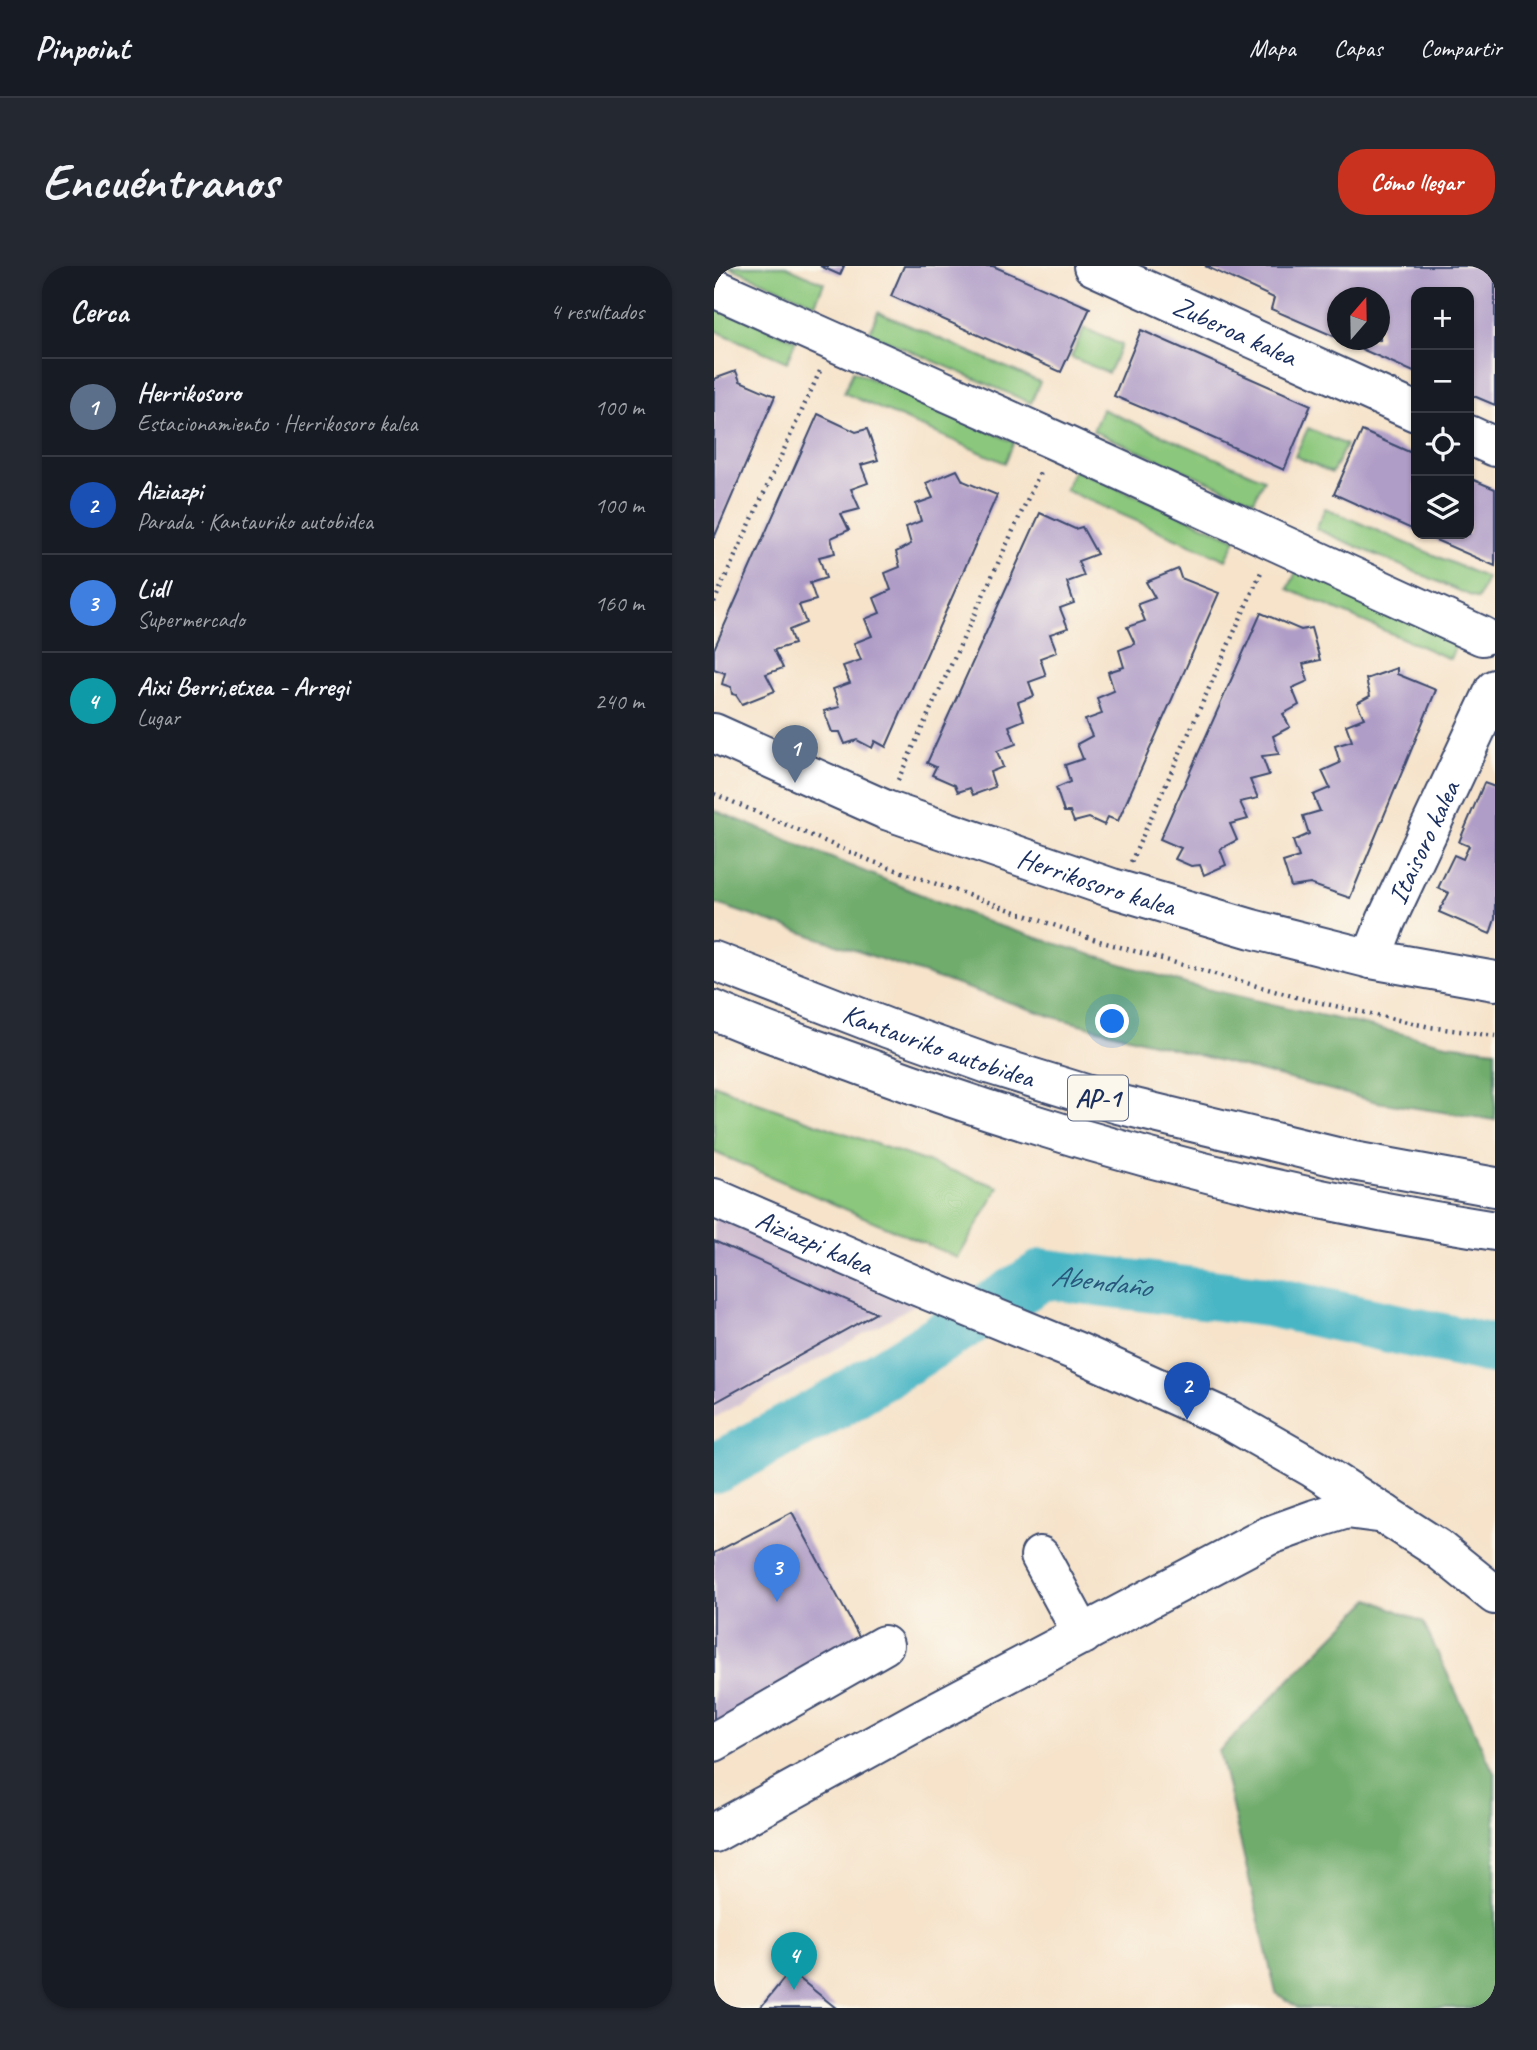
<!DOCTYPE html>
<html lang="es">
<head>
<meta charset="utf-8">
<style>
  body { margin:0; font-family:Caveat,sans-serif; background:#242831; color:#f1f3f6 }
  .controls { position:absolute; right:21px; top:21px; display:grid; overflow:hidden; border-radius:14px; box-shadow:0 2px 5px #0004 }
  .controls button { width:63px; height:63px; display:grid; place-items:center; padding:0; border:0; border-bottom:2px solid #363941; background:#171b24; color:#f1f3f6; font:35px sans-serif }
  .compass { position:absolute; left:613px; top:21px; width:63px; height:63px; border-radius:50%; background:#171b24; box-shadow:0 2px 5px #0004; rotate:20deg }
  .you { position:absolute; left:399px; top:756px; width:24px; height:24px; margin:-18px; border:5px solid #fff; border-radius:50%; background:#1a73e8; box-shadow:0 0 0 10px #1a73e833 }
  .badge { display:grid; place-items:center; width:46px; height:46px; border-radius:50%; background:#c8321e; color:#fff; font-size:23px; font-weight:700 }
  .pin { position:absolute; translate:-50% -58px; filter:drop-shadow(0 2px 4px #0008) }
  .pin::after { content:''; position:absolute; top:37px; width:24px; height:21px; background:inherit; clip-path:polygon(0 0,100% 0,50% 100%) }
  .list { margin:0; padding:0; list-style:none }
  h2 { display:flex; justify-content:space-between; align-items:center; height:91px; margin:0; padding:0 28px; font-size:30px }
  h2 small { font-size:23px; font-weight:400; color:#9ea1a6 }
  .list li { display:grid; grid-template-columns:46px 1fr auto; gap:21px; align-items:center; box-sizing:border-box; height:98px; padding:0 28px; border-top:2px solid #363941 }
  .list b { display:block; font-size:26px; white-space:nowrap }
  .list p { margin:0; font-size:23px; white-space:nowrap; color:#9ea1a6 }
  .list em { font-size:23px; font-style:normal; color:#9ea1a6 }
  .icon { flex:none; width:38px; height:38px; fill:none; stroke:currentColor; stroke-width:2; stroke-linecap:round; stroke-linejoin:round }
  .map { position:relative; flex:none; width:781px; height:1742px; overflow:hidden; border-radius:28px }
  header { display:flex; align-items:center; gap:42px; box-sizing:border-box; height:98px; padding:0 35px; background:#171b24; border-bottom:2px solid #363941 }
  header strong { font-size:33px }
  nav { display:flex; gap:38px; margin-inline-start:auto; font-size:24px }
  .intro { display:flex; align-items:center; justify-content:space-between; box-sizing:border-box; height:168px; padding:0 42px }
  h1 { margin:0; font-size:49px }
  .button { padding:18px 32px; border-radius:28px; background:#c8321e; color:#fff; font-size:24px; font-weight:700 }
  main { display:flex; gap:42px; padding:0 42px }
  aside { flex:1; background:#171b24; border-radius:28px; box-shadow:0 2px 5px #0004 }
  .map>svg:first-child { display:block }
  .industrial { fill:#cfbdd0 }
  .green { fill:#8bc77c; stroke:#537b6d; stroke-width:2 }
  .forest { fill:#70ac6c; stroke:#466e65; stroke-width:2 }
  .lines { fill:none; stroke-linecap:round; stroke-linejoin:round }
  .river { stroke:#4ab6c5; stroke-width:51 }
  .building { fill:#b09dc7 }
  .minor-casing { stroke:#3c4a6e; stroke-width:42 }
  .highway-casing { stroke:#3c4a6e; stroke-width:42 }
  .path { stroke:#3c4a6e; stroke-width:4.5; stroke-dasharray:2 5; stroke-linecap:butt }
  .minor { stroke:#fff; stroke-width:38 }
  .highway { stroke:#fff; stroke-width:38 }
  .labels { text-anchor:middle; stroke-width:5; stroke-linejoin:round; paint-order:stroke }
  .shield { fill:#fbf7ec; stroke:#5e6b89; stroke-width:2 }
  .shield-label { font-size:26px; font-weight:bold; fill:#1b2f5e }
  .street-label { font-size:28px; fill:#1b2f5e; stroke:#fbf7ec }
  .water-label { font-size:30px; font-style:italic; fill:#29587d; stroke:#fbf7ec }
</style>
</head>
<body>
<header>
<strong>Pinpoint</strong>
<nav><a>Mapa</a><a>Capas</a><a>Compartir</a></nav>
</header>
<div class="intro"><h1>Encuéntranos</h1><a class="button">Cómo llegar</a></div>
<main>
<aside>
<h2>Cerca<small>4 resultados</small></h2>
<ul class="list">
<li><span class="badge" style="background:#5c6f8a">1</span><div><b>Herrikosoro</b><p>Estacionamiento · Herrikosoro kalea</p></div><em>100 m</em></li>
<li><span class="badge" style="background:#1a4fb4">2</span><div><b>Aiziazpi</b><p>Parada · Kantauriko autobidea</p></div><em>100 m</em></li>
<li><span class="badge" style="background:#3f7fe0">3</span><div><b>Lidl</b><p>Supermercado</p></div><em>160 m</em></li>
<li><span class="badge" style="background:#0f9aa8">4</span><div><b>Aixi Berri,etxea - Arregi</b><p>Lugar</p></div><em>240 m</em></li>
</ul>
</aside>
<div class="map">
<svg width="781" height="1742" viewBox="0 0 781 1742">
  <rect width="100%" height="100%" fill="#fbf7ec"/>
  <filter id="ink" filterUnits="userSpaceOnUse"><feTurbulence type="fractalNoise" baseFrequency=".0143" numOctaves="2"/><feDisplacementMap in="SourceGraphic" scale="14" xChannelSelector="R" yChannelSelector="G"/><feConvolveMatrix kernelMatrix="1 2 1 2 8 2 1 2 1" color-interpolation-filters="sRGB"/></filter>
  <filter id="wash" filterUnits="userSpaceOnUse"><feTurbulence type="fractalNoise" baseFrequency=".00686" numOctaves="4" result="noise"/><feDisplacementMap in="SourceGraphic" scale="28" xChannelSelector="R" yChannelSelector="G"/><feGaussianBlur stdDeviation="1.57" result="paint"/><feColorMatrix in="noise" values="0 0 0 0 0 0 0 0 0 0 0 0 0 0 0 0 0 1.4 0 .05"/><feComposite in="paint" operator="in"/></filter>
  <g filter="url(#wash)">
    <rect width="100%" height="100%" fill="#f6e3ca"/>
    <path class="industrial" d="M0 919 232 1021 0 1152Z"/>
    <g class="green">
      <path d="M14 0H72L110 17 101 38Z"/>
      <path d="M0 39 82 74 73 96 0 64Z"/>
      <path d="M164 46 326 116 317 137 155 67Z"/>
      <path d="M370 62 408 79 394 107 357 91Z"/>
      <path d="M139 105 300 176 291 197 130 127Z"/>
      <path d="M388 143 550 213 540 235 379 165Z"/>
      <path d="M594 162 632 179 618 207 581 190Z"/>
      <path d="M360 203 522 273 512 294 351 224Z"/>
      <path d="M611 242 773 312 764 333 602 263Z"/>
      <path d="M584 302 745 372 736 393 574 323Z"/>
      <path d="M0 818 44 837 285 921 244 992 0 886Z"/>
    </g>
    <g class="forest">
      <path d="M0 544 279 658 475 719 733 778 781 784V854L663 836 339 751 0 637Z"/>
      <path d="M656 1333 709 1356 781 1509V1742H584L562 1727 505 1485Z"/>
    </g>
    <g class="lines">
      <path class="river" id="s1" d="M0 1203 121 1138 330 1008 557 1036 781 1084"/>
    </g>
    <g id="blocks">
      <g class="building">
        <path d="M106 0H130L126 9Z"/>
        <path d="M190 0H279L376 42 347 106 177 30Z"/>
        <path d="M491 0H781V139L755 128V26H702V107L627 74H666V32H624V72L557 43 560 32Z"/>
        <path d="M427 64 597 139 570 204 483 165 400 130Z"/>
        <path d="M22 105 26 115 61 130 0 272V113Z"/>
        <path d="M104 148 142 166 153 163 164 194 147 199 154 217 137 223 146 243 127 248 135 264 117 272 121 287 105 291 112 312 96 317 102 334 85 339 92 357 75 364 80 378 60 384 69 402 52 408 61 425 28 438 22 429 18 428 17 421 8 418 11 407 0 403V383Z"/>
        <path d="M648 165 702 189V265L620 228Z"/>
        <path d="M243 204 249 215 283 229 172 481 161 475 158 482 143 474 131 478 126 466H118L110 445 126 441 119 423 136 417 129 400 147 394 140 377 158 370 151 353 166 347 160 332 177 324 171 307 186 301 182 286 197 278 192 261 207 255 202 238 219 232 212 217Z"/>
        <path d="M755 212 781 223V300L708 268H755Z"/>
        <path d="M326 247 361 263 368 261 383 288 364 295 370 310 353 316 360 337 346 342 354 362 336 368 343 386 326 392 332 410 315 416 320 430 304 436 310 454 295 460 302 478 283 485 289 501 276 506 281 521 259 529 256 522 244 526 241 519 218 509 222 501 213 497Z"/>
        <path d="M464 303 467 312 505 327 404 555 394 551 390 559 375 552 360 556 356 546H350L342 522 356 516 351 499 369 493 363 478 378 470 371 454 388 448 383 432 400 425 394 406 410 401 405 384 421 378 413 361 431 355 424 338 441 332 432 316Z"/>
        <path d="M547 347 587 364 597 362 606 394 589 398 594 415 578 422 585 439 569 448 576 461 559 470 565 488 548 490 555 509 536 514 544 532 526 536 534 553 516 558 523 574 506 583 512 599 490 609 486 599 477 600 461 593 467 582 446 573Z"/>
        <path d="M683 402V408L722 424 636 632 596 618 577 621 569 596 585 591 579 575 595 568 589 550 606 545 599 529 616 522 608 505 626 497 621 480 638 475 632 459 650 452 643 437 656 430 652 413Z"/>
        <path d="M770 517 781 521V653L776 668 725 646 735 627 724 622 740 589 749 593 755 580 745 576Z"/>
        <path d="M0 975 162 1047 0 1137Z"/>
        <path d="M78 1246 153 1385 0 1469V1287Z"/>
        <path d="M76 1705 122 1742H46Z"/>
      </g>
    </g>
  </g>
  <g filter="url(#ink)">
    <use href="#blocks" fill-opacity="0" stroke="#3c4a6e" stroke-width="2"/>
    <g class="lines">
      <g class="minor-casing">
        <g id="minor">
          <path id="s2" d="M379 0 702 146"/>
          <path d="M0 22 340 174 768 370"/>
          <path d="M755 169 781 181"/>
          <path id="s3" d="M0 467 172 544 398 622 538 663 657 693 781 715"/>
          <path id="s4" d="M657 693 672 655 781 423"/>
          <path id="s5" d="M0 932 203 1020 364 1086 513 1153 599 1202 672 1249 723 1282 781 1329"/>
          <path d="M326 1290 369 1369"/>
          <path d="M0 1476 170 1379"/>
          <path d="M0 1567 206 1454 554 1270 601 1253 633 1243 671 1248"/>
        </g>
      </g>
      <g class="highway-casing">
        <g id="highway">
          <path id="s6" d="M0 695 173 762 274 798 404 838 639 895 781 921"/>
          <path d="M0 744C50 767 103 783 154 802 357 877 567 932 781 965"/>
        </g>
      </g>
      <g class="path">
        <path d="M0 336 106 105"/>
        <path d="M184 514 327 204"/>
        <path d="M0 528 157 595 385 675 585 732 716 761 781 770"/>
        <path d="M417 596 548 304"/>
      </g>
      <use href="#minor" class="minor"/>
      <use href="#highway" class="highway"/>
    </g>
  </g>
  <g class="labels">
    <rect class="shield" x="354" y="809.5" width="60" height="45" rx="5"/>
    <g class="shield-label">
      <text x="384" y="841">AP-1</text>
    </g>
    <g class="street-label">
      <text dy="10" stroke="none"><textPath href="#s2" startOffset="156">Zuberoa kalea</textPath></text>
      <text dy="10" stroke="none"><textPath href="#s4" startOffset="128">Itaisoro kalea</textPath></text>
      <text dy="10" stroke="none"><textPath href="#s3" startOffset="411">Herrikosoro kalea</textPath></text>
      <text dy="10" stroke="none"><textPath href="#s6" startOffset="240">Kantauriko autobidea</textPath></text>
      <text dy="10" stroke="none"><textPath href="#s5" startOffset="110">Aiziazpi kalea</textPath></text>
    </g>
    <g class="water-label">
      <text dy="10" stroke="none"><textPath href="#s1" startOffset="441">Abendaño</textPath></text>
    </g>
  </g>
</svg>
<div class="controls">
<button>+</button>
<button>−</button>
<button><svg class="icon" aria-label="locate" viewBox="0 0 24 24"><circle cx="12" cy="12" r="6"/><path d="M12 2v4M12 18v4M2 12h4M18 12h4"/></svg></button>
<button><svg class="icon" aria-label="layers" viewBox="0 0 24 24"><path d="M12 4l9 5-9 5-9-5zM3 14l9 5 9-5"/></svg></button>
</div>
<svg class="compass" viewBox="-18 -18 36 36"><path d="M0-13l5 13h-10z" fill="#e53935"/><path d="M0 13l5-13h-10z" fill="#9ea1a6"/></svg>
<div class="you"></div>
<div class="pin badge" style="left:81px;top:517px;background:#5c6f8a">1</div>
<div class="pin badge" style="left:473px;top:1154px;background:#1a4fb4">2</div>
<div class="pin badge" style="left:63px;top:1336px;background:#3f7fe0">3</div>
<div class="pin badge" style="left:80px;top:1724px;background:#0f9aa8">4</div>
</div>
</main>
</body>
</html>
